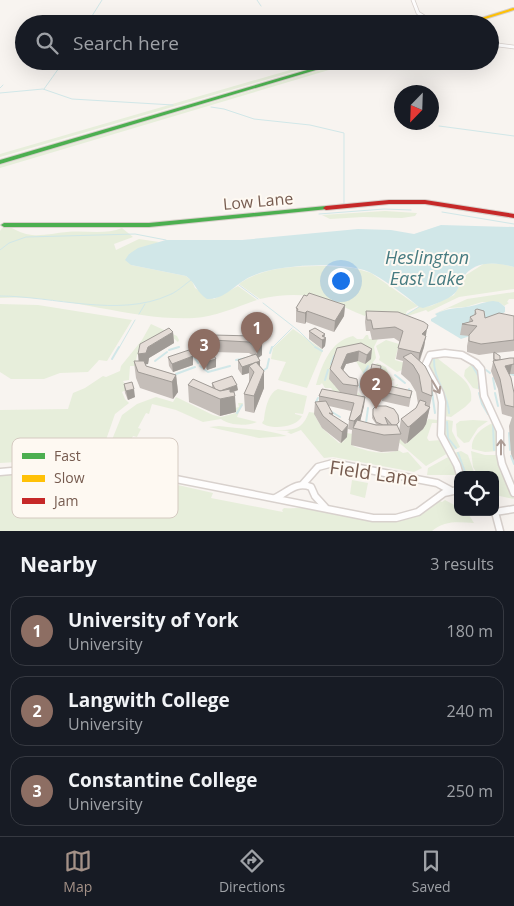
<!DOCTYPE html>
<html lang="en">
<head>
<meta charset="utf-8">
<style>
  body { margin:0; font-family:"Open Sans",sans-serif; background:#20242c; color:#f1f3f6 }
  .controls { position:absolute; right:15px; bottom:15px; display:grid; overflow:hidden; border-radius:10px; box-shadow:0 5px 20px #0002 }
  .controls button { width:45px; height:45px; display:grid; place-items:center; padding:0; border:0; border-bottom:1px solid #363941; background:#171b24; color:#f1f3f6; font:25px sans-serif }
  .compass { position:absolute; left:394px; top:85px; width:45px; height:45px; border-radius:50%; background:#171b24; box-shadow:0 5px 20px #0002; rotate:203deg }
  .you { position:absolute; left:340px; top:280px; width:18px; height:18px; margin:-12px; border:4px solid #fff; border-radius:50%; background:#1a73e8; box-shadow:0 0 0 8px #1a73e833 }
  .badge { display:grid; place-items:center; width:32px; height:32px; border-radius:50%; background:#a49187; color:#fff; font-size:16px; font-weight:700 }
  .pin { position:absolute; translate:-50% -41px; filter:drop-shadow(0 1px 2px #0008) }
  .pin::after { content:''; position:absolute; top:26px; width:18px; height:15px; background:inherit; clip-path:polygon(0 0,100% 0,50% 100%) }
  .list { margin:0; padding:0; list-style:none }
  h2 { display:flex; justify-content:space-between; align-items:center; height:65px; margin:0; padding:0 20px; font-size:21px }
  h2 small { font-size:16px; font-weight:400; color:#9ea1a6 }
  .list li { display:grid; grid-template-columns:32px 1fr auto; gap:15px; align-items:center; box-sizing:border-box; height:70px; margin:0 10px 10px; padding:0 10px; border:1px solid #363941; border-radius:15px }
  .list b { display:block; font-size:19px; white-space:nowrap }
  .list p { margin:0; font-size:16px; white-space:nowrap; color:#9ea1a6 }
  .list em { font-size:16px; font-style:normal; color:#9ea1a6 }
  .icon { flex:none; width:28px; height:28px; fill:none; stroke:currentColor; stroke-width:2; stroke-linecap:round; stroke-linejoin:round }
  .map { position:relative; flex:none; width:514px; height:531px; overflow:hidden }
  .search { position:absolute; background:#171b24; box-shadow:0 5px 20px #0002; left:15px; right:15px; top:15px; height:55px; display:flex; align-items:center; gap:12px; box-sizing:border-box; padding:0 18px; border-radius:28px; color:#9ea1a6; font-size:19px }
  .sheet { height:305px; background:#171b24 }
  nav { display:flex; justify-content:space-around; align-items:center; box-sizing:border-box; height:70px; border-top:1px solid #363941; background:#171b24; font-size:14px; color:#9ea1a6 }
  nav a { display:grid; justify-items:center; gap:2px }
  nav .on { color:#a49187 }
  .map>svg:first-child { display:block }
  .green { fill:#e7eedb }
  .water { fill:#d1e7e8 }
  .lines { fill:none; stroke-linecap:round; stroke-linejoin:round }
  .stream-far1 { stroke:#d1e7e8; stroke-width:1 }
  .stream { stroke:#d1e7e8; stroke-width:2 }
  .street-far1-casing { stroke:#d8d1cd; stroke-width:4.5 }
  .street-casing { stroke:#d8d1cd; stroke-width:9 }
  .fast-casing { stroke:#d8d0cb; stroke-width:2 }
  .slow-casing { stroke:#d8d0cb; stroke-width:2 }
  .jam-casing { stroke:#d8d0cb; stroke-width:2 }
  .street-far1 { stroke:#fefdfd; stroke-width:3 }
  .street { stroke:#fefdfd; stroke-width:6 }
  .fast { fill:#4caf50; fill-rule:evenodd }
  .slow { fill:#ffc107; fill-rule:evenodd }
  .jam { fill:#c62828; fill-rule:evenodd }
  .wall { fill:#c5beb9 }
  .shaded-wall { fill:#a09b96 }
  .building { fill:#e5ddd7; stroke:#a09b96 }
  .oneway { stroke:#ac9c95 }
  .labels { text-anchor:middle; stroke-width:4; stroke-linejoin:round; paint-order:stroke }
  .street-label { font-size:16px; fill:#765b4f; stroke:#fef9f2 }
  .water-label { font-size:18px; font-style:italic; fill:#477b81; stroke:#fef9f2 }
  .near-street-label { font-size:19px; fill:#765b4f; stroke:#fef9f2 }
  .key { fill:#fef9f2; stroke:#d5cac1; stroke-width:1 }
  .key-label { font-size:14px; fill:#765b4f }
</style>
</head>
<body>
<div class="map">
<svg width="514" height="531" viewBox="0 0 514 531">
  <rect width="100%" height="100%" fill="#f8f4f0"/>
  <g class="green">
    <path d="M321 61H331L0 157V154Z"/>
    <path d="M351 61H359L0 168V165Z"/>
    <path d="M385 211 417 213 415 216 402 218 363 217 330 219 322 215Z"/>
    <path d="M10 227C17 231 24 234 32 235 44 236 55 233 67 232 85 230 105 235 122 228L133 237 114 244 116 250 139 239 159 242 129 254 131 265 186 276 192 281 195 288 214 299 238 286 257 300C237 307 215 317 194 318 129 321 65 293 0 298V231L2 228Z"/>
    <path d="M485 263 502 264 514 267V289L459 297 428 312 426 310 408 316 407 314 419 307 431 306 454 295 466 275Z"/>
    <path d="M327 266 354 268 371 273 418 306 407 311 405 316 377 311 369 312 365 316C353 312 342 305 329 301 306 293 284 294 260 299L239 284C264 266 298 266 327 266Z"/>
    <path d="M514 292V299H509L507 302 509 303 504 306 499 302H482L466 307 449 308 432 315 467 299Z"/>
    <path d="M0 304 38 305 132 320 107 361 99 360 88 372 60 373 44 379H11L0 372Z"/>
    <path d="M151 324 177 336 179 340 178 342 171 336 137 355 135 366H130L129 380 123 381 128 389 122 392 125 399 129 403 115 414 100 457 0 463V410L68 409 73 393 85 388 103 376 106 377 120 371 121 366 142 340Z"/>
    <path d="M293 329 323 350 307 388 278 380 286 362 271 359 273 348Z"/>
    <path d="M366 335H368L369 339H378L374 347 376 358 364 375 356 361 357 360 365 364 369 361 350 355 334 386 357 396 358 392 361 396H337L331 388H325L322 383 320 385H316C322 365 330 341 353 336L357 339H363Z"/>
    <path d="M386 340 399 344 395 360 405 363 407 368 397 372 379 360 380 357 376 346Z"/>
    <path d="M433 356C439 358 441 362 446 365 458 375 474 383 471 401L465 407 451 417 444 416 427 367Z"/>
    <path d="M377 363 386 367 389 375 395 380 386 383V387L392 388 398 384V385L396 387C392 389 386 388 382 390 375 393 373 399 367 391L377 393 371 372Z"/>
    <path d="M473 363 480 373 481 390 473 388 464 376 465 370Z"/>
    <path d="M278 389 307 396 303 414 295 413V414L302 416C297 428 270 430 262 423L264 420C265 410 268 393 278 389Z"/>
    <path d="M156 397 173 402 176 397 213 415 221 417 236 413 235 408 239 407 238 403H243L237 417 257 422C247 426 230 426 221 419L203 422 176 410 152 404 149 414 146 413 138 428 141 429 137 437 133 436 124 454 129 455 123 466 109 465 105 457 122 415 137 404Z"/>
    <path d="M309 412 316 413 315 416 322 428 339 443 343 442 347 433 359 435 353 446C366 451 385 456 398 450L403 453 408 452 422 468 414 472 333 457 324 458 301 430 291 434 287 432 290 431 275 430C293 430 302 431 309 412Z"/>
    <path d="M406 415H409L399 436 405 444 407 443 423 429 428 419 438 420 437 423H432L427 438 429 441 441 440 448 453 426 466 395 439 403 424V418Z"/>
    <path d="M443 419 453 421 452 431 460 447 452 451 443 437Z"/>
    <path d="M473 420 488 421 478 428 469 442 464 443 457 436 456 424 460 421Z"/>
    <path d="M496 422 498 429V451L485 452 472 449C470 436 485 425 496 422Z"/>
    <path d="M219 426C240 429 267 429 287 436L259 438 209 427Z"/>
    <path d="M461 451 468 455 475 475H462L460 466 454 453Z"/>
    <path d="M471 451 485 455H498L502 472 514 499 495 495V475H478L473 467Z"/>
    <path d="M450 456 454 462 457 475H427L428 468Z"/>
    <path d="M90 469V473C132 476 172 483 213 493L211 498 283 512 282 510 284 508C295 509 305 507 315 509 349 516 387 531 421 514 428 511 433 505 440 501L442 502 445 500 458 507V512L469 515 474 523C459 522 444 520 432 531H0V474L38 470Z"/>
    <path d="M352 480 368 483 365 498 350 494Z"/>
  </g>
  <g class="water">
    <path d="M441 225 514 227V267C495 262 474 260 462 279 459 284 459 289 455 293 448 300 433 305 423 308L419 307C408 297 377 274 364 270 337 262 276 264 250 277 235 284 225 300 207 299 197 293 195 282 186 276L131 265 125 260 129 254 138 248 166 240H242L358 229 391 230 414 234Z"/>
    <path d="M493 301 499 302 505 307V312L466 335 470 336 461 339 431 321V319L437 316 435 314C448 308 452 309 466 307 475 306 483 302 493 301Z"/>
  </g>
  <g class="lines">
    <g class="stream-far1">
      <path d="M257 0 261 6"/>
      <path d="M87 24 102 0"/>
      <path d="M22 48 24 47"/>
      <path d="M0 88 3 85"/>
      <path d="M44 89 64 61"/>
      <path d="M0 93 43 89 72 99 173 105"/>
      <path d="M211 107 224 109 254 119 310 125 344 133V204L329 206"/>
      <path d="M439 126 514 136"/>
      <path d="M345 204 373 202"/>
      <path d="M442 212 514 224"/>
      <path d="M319 214 384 209 411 210"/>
      <path d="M0 250 9 243 26 237 135 234 166 240"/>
      <path d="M239 285 258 299"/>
      <path d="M0 296C53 296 119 318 169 295 177 292 184 285 191 280"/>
      <path d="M263 303 299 331 314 346"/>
      <path d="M139 314 145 304"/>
      <path d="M406 315 419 307"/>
      <path d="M119 348 135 320"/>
      <path d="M176 348 179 347"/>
      <path d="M272 348 292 328"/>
    </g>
    <g class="stream">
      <path d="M315 347 322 351"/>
      <path d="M169 350 179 347"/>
      <path d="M191 352 198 363"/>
      <path d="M270 353 272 347"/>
      <path d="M112 359 119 347"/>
      <path d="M434 359C433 379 448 393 449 413"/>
      <path d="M236 360 247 358"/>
      <path d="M155 361 167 352"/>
      <path d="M331 364 334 356"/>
      <path d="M472 365 479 377V388"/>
      <path d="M200 366 208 372 230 366"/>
      <path d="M380 368 386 375 384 388"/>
      <path d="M264 370 267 368 269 359"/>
      <path d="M486 370 490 373"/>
      <path d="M364 373 368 366"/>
      <path d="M176 374 195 367"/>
      <path d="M511 374 514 375"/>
      <path d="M395 375 405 383"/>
      <path d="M493 378 495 389"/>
      <path d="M325 380 328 370"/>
      <path d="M360 387 361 380"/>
      <path d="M409 389 411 394"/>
      <path d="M432 392 435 413"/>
      <path d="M479 393 482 404 488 414"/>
      <path d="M495 393 498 406"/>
      <path d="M316 402 318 398"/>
      <path d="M332 412 340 417"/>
      <path d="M237 413 242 405"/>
      <path d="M447 422 448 438 456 448"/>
      <path d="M366 423 368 408"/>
      <path d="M493 424 494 450"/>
      <path d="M509 433 510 450"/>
      <path d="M458 453 465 472"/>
      <path d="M511 456 514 464"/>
    </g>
    <g class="street-far1-casing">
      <g id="street-far1">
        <path d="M413 0 418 13 435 24"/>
        <path d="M490 44 514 47"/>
      </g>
    </g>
    <g class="street-casing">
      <g id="street">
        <path d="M0 472 69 466 115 467 373 518H396L418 512 444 493 458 490"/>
        <path d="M460 475 457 465 441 435 442 402 440 393 425 366 430 355 445 353 462 355 476 363 481 369 484 396 500 431V454L502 464 514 493"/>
        <path d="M303 484 318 467 333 463 437 483 450 490"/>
        <path d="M275 498C288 492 296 481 311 487L315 496 325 507"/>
        <path d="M495 512 500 531"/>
        <path d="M495 512 514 509"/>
      </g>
    </g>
    <g class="fast-casing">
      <g id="fast">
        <path d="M338 61H346L0 164V160Z"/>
        <path d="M326 206 329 208 328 209 149 227H4L1 225 4 223H149Z"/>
      </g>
    </g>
    <g class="slow-casing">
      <path id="slow" d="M513 8H514V10L469 24H462Z"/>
    </g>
    <g class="jam-casing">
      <path id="jam" d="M389 200H425L514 214V218L425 204H389L326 210 323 208 326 206Z"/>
    </g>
    <use href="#street-far1" class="street-far1"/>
    <use href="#street" class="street"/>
    <use href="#fast" class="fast"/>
    <use href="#slow" class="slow"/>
    <use href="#jam" class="jam"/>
  </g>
  <g class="wall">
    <path d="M345 305 344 316 334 332 306 322 305 324 296 322V308Z"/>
    <path d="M475 310 485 318 514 316V351L495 353 500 360 514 358V374H509L514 407V461L511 454 509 426 512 417 502 414 498 389 491 371 493 362V353L479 355 467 352V346L469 336 460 335 462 324 469 322 470 317 474 315Z"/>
    <path d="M366 311 426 336 424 347 420 361 432 396 426 424 423 429 407 443 405 444 400 439 398 451 381 452 351 445 352 430 348 429 349 420 351 411 329 406 333 414V416L347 437 341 443 322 428 314 414 315 402H319V396L340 392 329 379 330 369 361 343 371 359 365 364 358 361 346 364 343 370 358 386 357 396 365 397 364 406 360 421 378 425 376 424 372 418 373 409 399 422 397 426 399 431 401 419 416 408 418 404 416 392 410 382 401 374 403 361 396 359 398 348 400 342 394 338 372 340 370 331H366L365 322Z"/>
    <path d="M309 331 325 334 324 337 326 338 325 346 322 349 309 339Z"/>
    <path d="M173 332 174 343 149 358 148 364H145L146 366 176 375 178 392 173 399 140 388 136 378 134 362 139 361Z"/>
    <path d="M253 336 262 355 258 358 260 361V366L264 371V388L254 413 245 411 244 394 249 383V373L242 375 238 369V360L252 355 249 353 213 352 212 340Z"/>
    <path d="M195 344 216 359V367L207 370 196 352Z"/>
    <path d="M193 356V365L173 372 169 366 168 357Z"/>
    <path d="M380 374 377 393 367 391 368 383Z"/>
    <path d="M212 383 238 390 234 392 236 412 220 416 189 402 188 385 212 387Z"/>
    <path d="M124 384 135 397 128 400 125 393Z"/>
    <path d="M412 391 409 407 382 401 383 392Z"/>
  </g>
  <g class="shaded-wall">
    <path d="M345 305 344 316 334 332 335 321Z"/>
    <path d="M307 311 306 322 305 324V313Z"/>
    <path d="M427 329 424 347 418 364 422 334Z"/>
    <path d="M173 332 174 343 149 358 148 364 139 366 138 354 148 347Z"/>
    <path d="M325 334 324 339 326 338 325 346 322 349V336Z"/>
    <path d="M262 344V355L257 359V348Z"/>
    <path d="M372 349 371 359 365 364 367 355Z"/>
    <path d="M359 351 358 361 346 364 340 378 341 368 347 354Z"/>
    <path d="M193 356V365L173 372 172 364Z"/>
    <path d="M216 359V367L207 370 206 362Z"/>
    <path d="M260 361V369L249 366V373L242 375V367Z"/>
    <path d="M512 364 510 374 503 375 505 366Z"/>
    <path d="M264 371V388L254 413V396Z"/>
    <path d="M176 375 178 392 173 399 172 382Z"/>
    <path d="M237 385 238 390 217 397V392Z"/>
    <path d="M134 389 135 397 128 400 126 391Z"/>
    <path d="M235 396 236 412 220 416V399Z"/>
    <path d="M365 397 364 406 360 422 353 428 354 421Z"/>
    <path d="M426 402 424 414 430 407 426 424 423 429 407 443 410 426Z"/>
    <path d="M348 425 347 437 341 443 342 432Z"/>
  </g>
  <g class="building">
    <path d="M309 293 345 305 335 321 307 311 305 313 297 311 298 309 296 308 304 295 307 296Z"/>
    <path d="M477 309 484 311 485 318 499 313 514 316V340L481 344 469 341V335L477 326 462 324 473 321 470 317 476 314 475 310Z"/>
    <path d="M366 311 398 312 424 322 428 325 427 329 422 334 426 336 420 353 398 348 403 331 395 327 373 329 371 320H367Z"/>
    <path d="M169 328 173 332 148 347 146 353 138 354 140 344Z"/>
    <path d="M315 328 325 334 322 336 326 338 322 340 309 331Z"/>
    <path d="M213 335 253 336 262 344 257 348 249 342 212 340Z"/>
    <path d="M205 341 216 359 206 362 195 344Z"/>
    <path d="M361 343 372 349 367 355 359 351 347 354 341 368 349 377 357 379 358 386 343 384 330 369 337 348Z"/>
    <path d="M189 350 193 356 172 364 168 357Z"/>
    <path d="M494 352 500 356V360H496L494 359Z"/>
    <path d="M411 353 425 366 432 380V396L422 392 419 375 413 365 403 357Z"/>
    <path d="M256 354 260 361 242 367 238 360Z"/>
    <path d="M510 358H514V364L505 366 511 378 514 393V407L505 405 500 379 493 361Z"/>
    <path d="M134 361H144L146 366 176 375 172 382 138 372Z"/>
    <path d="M256 362 264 371 254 396 244 394 254 372 249 366Z"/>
    <path d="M372 364 381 366 378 385 368 383Z"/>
    <path d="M232 376 237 385 220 391 215 389 212 383Z"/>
    <path d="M193 379 220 391 230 389V392H234L235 396 220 399 188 385Z"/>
    <path d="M132 382 134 389 126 391 124 384Z"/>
    <path d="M385 385 412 391 410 398 383 392Z"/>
    <path d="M322 389 365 397 361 414 354 421 349 420 354 403 319 396Z"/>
    <path d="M420 400 426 402 425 405 430 407 426 412 410 426 408 427 401 419 416 408Z"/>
    <path d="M326 401 333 414 329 413 348 425 342 432 323 416 315 402Z"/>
    <path d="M376 406H386L394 409 398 415 399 422 396 425H392L385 417 388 425H383L376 422 373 415V409Z"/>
    <path d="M357 420 376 425H397L401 434 384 435 353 428Z"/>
  </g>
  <defs><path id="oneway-shaft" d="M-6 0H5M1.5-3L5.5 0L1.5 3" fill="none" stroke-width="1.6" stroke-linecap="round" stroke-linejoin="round" transform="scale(1.25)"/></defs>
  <g class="oneway">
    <use href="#oneway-shaft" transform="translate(436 387) rotate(59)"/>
    <use href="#oneway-shaft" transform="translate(501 447) rotate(-90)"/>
  </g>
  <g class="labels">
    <g class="street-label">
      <text transform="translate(258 201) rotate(-5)" y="6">Low Lane</text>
    </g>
    <g class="water-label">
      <text x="427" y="264">Heslington<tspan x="427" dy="21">East Lake</tspan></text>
    </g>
    <g class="near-street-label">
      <text transform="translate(374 473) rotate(8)" y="7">Field Lane</text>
    </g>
  </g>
  <rect x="12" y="438" width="166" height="80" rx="8" class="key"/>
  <rect x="22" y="453" width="23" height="6" fill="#4caf50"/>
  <rect x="22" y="475" width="23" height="7" fill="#ffc107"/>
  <rect x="22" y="498" width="23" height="6" fill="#c62828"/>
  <g class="key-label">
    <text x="54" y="461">Fast</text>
    <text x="54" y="483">Slow</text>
    <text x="54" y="506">Jam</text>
  </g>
</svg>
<div class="controls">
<button><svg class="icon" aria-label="locate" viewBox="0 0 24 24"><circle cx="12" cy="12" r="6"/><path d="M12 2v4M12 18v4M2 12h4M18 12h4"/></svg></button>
</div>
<svg class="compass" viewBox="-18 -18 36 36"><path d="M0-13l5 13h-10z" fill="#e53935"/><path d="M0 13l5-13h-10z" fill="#9ea1a6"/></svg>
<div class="you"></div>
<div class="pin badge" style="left:257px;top:353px;background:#8d6e63">1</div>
<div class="pin badge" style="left:376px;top:409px;background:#8d6e63">2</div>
<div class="pin badge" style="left:204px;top:370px;background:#8d6e63">3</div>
<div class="search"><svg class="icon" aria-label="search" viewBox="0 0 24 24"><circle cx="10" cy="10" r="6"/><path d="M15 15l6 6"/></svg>Search here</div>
</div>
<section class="sheet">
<h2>Nearby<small>3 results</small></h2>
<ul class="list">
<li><span class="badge" style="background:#8d6e63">1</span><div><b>University of York</b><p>University</p></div><em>180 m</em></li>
<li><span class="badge" style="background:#8d6e63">2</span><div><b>Langwith College</b><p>University</p></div><em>240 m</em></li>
<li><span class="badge" style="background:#8d6e63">3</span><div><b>Constantine College</b><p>University</p></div><em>250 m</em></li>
</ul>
</section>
<nav>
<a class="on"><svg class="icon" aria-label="map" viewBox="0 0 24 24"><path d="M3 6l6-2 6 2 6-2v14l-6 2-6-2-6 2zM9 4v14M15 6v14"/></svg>Map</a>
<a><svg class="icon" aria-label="directions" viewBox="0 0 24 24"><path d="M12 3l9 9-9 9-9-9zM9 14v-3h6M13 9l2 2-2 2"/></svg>Directions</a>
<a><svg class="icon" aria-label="saved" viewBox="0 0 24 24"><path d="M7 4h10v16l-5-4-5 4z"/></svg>Saved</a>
</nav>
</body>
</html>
